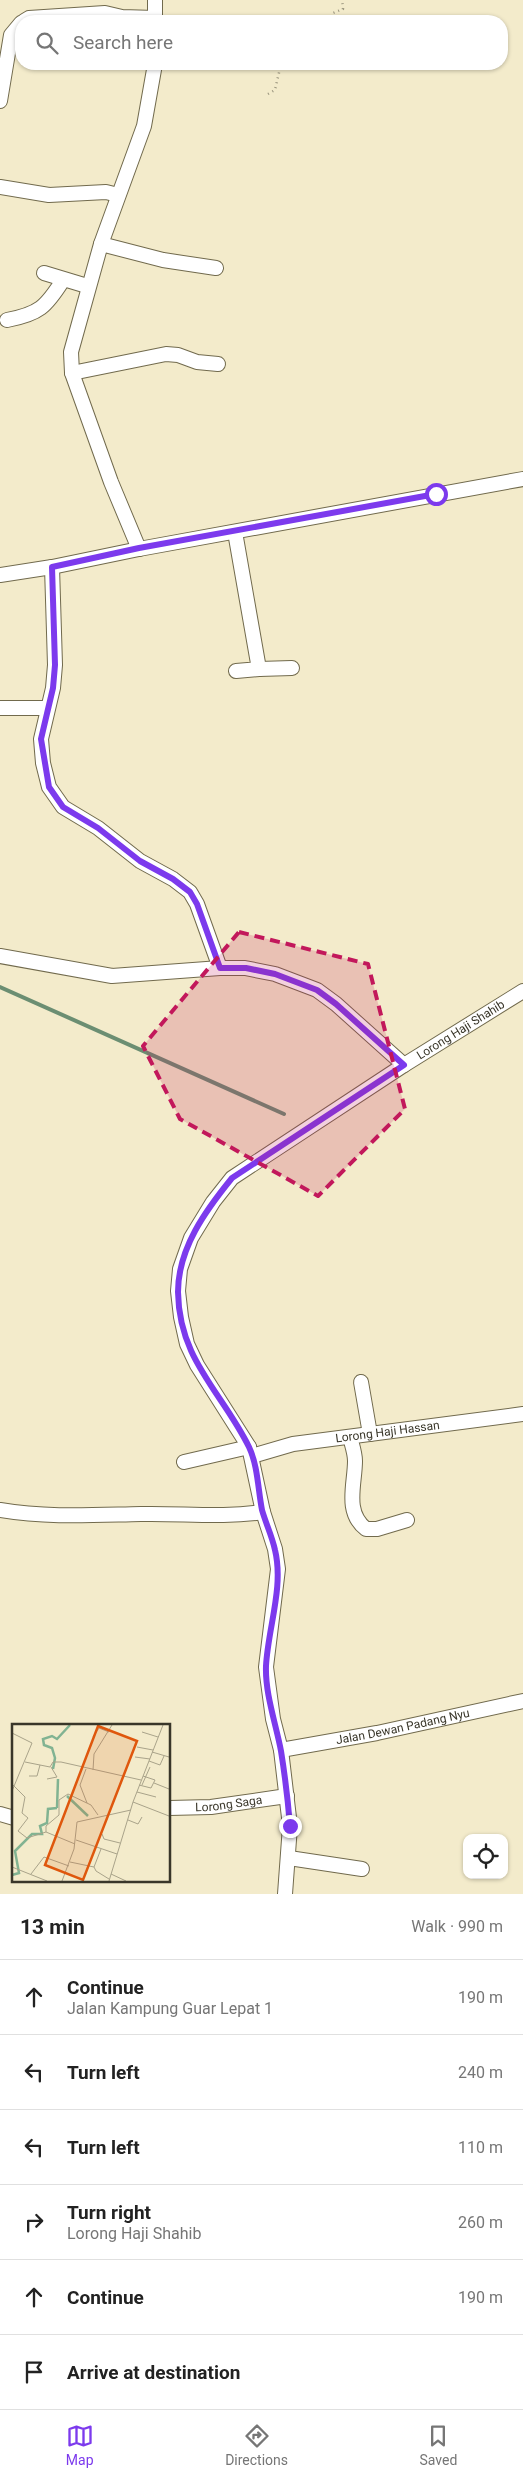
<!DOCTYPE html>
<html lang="en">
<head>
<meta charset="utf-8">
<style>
  body { margin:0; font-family:Roboto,sans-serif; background:#f2f2f2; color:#222 }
  .controls { position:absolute; right:15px; bottom:15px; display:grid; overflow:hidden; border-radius:10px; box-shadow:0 1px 4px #0004 }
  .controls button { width:45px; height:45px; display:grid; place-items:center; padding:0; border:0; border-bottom:1px solid #e0e0e0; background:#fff; color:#222; font:25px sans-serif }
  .stop { position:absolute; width:15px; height:15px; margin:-11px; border:4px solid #7c3aed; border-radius:50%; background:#fff }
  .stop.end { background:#7c3aed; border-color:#fff; box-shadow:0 1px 5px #0008 }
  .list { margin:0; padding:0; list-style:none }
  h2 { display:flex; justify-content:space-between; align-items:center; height:65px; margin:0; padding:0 20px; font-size:21px }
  h2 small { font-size:16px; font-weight:400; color:#767676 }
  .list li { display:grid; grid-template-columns:32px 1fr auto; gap:15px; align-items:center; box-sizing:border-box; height:75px; padding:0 20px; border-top:1px solid #e0e0e0 }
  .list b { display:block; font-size:19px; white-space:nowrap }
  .list p { margin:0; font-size:16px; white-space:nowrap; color:#767676 }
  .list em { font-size:16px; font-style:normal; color:#767676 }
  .icon { flex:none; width:28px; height:28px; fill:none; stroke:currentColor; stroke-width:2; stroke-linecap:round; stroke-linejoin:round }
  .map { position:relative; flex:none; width:523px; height:1894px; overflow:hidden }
  .search { position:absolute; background:#fff; box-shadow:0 1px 4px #0004; left:15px; right:15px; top:15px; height:55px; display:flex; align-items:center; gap:12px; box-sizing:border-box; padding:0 18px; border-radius:20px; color:#767676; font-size:19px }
  .sheet { height:515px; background:#fff }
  nav { display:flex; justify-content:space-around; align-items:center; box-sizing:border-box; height:70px; border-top:1px solid #e0e0e0; background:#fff; font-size:14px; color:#767676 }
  nav a { display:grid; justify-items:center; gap:2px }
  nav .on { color:#7c3aed }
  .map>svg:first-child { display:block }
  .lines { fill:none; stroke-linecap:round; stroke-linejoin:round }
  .stream { stroke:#6b8e72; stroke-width:4 }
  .street-casing { stroke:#716a4d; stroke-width:16 }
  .path { stroke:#99947d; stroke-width:2.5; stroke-dasharray:1 4; stroke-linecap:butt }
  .street { stroke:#fff; stroke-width:14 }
  .route { stroke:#7c3aed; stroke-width:6 }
  .marked { fill:#c2185b; fill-opacity:0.2; stroke:#c2185b; stroke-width:4; stroke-dasharray:10 6; stroke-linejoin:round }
  .labels { text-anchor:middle; stroke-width:4; stroke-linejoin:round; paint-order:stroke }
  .street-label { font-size:12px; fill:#393629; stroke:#fff8de }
  .inset-river { fill:none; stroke:#81b392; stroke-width:2.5 }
  .inset-road { fill:none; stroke:#a9a38a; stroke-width:1 }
  .view { fill:#df570d; fill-opacity:0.15; stroke:#df570d; stroke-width:2.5 }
  .inset-edge { fill:none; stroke:#393629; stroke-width:2.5 }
</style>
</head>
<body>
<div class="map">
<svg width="523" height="1894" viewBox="0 0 523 1894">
  <rect width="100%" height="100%" fill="#f3ebcb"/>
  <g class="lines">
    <path class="stream" d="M0 987 284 1114"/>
    <g class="street-casing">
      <g id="street">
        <path d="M24 21 29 18 105 13 122 17 155 18"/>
        <path d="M155 21V0"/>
        <path d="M0 101 11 35 21 23"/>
        <path d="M0 187 49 195 106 192 118 195"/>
        <path d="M101 244 163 260 216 268"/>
        <path d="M44 273 87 286"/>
        <path d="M7 320C39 314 46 307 63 280"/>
        <path d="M72 373 166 354 178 355 197 362 218 364"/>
        <path d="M235 532 259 669 236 671"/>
        <path d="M139 549 111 482 72 373 71 352 101 244 144 126 155 64"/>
        <path d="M52 567 55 665 53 688 41 739 43 763 49 787 63 807 98 828 140 861 173 879 190 892 197 904 220 968"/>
        <path d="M0 575 52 567 139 549 523 479"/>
        <path d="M259 669 292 668"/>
        <path d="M0 708H47"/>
        <path d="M0 956 112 976 220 968H245L275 974 317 990 336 1004 404 1065"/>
        <path d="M361 1382 370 1434"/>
        <path d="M350 1437C352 1445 355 1453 355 1461 355 1484 344 1512 366 1529H377L407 1520"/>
        <path id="s1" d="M252 1456 293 1444 523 1414"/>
        <path d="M184 1462 249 1447"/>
        <path d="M0 1510C47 1518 93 1515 141 1514 182 1513 222 1518 263 1512"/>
        <path id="s2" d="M281 1750 377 1733 523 1701"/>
        <path id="s3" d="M169 1808 211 1807 287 1796"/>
        <path d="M0 1814 14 1818"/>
        <path d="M289 1858 362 1869"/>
        <path id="s4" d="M285 1894 290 1826 281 1750 273 1719 266 1667 278 1569 275 1549 263 1512 249 1447 197 1365 187 1344 181 1317 178 1291 180 1269 191 1238 213 1202 232 1178 404 1065 523 991"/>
      </g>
    </g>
    <g class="path">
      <path d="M328 21 333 13 343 9 342 0"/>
      <path d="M268 94 275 90 281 64"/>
    </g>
    <use href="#street" class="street"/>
  </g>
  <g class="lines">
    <path class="route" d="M290 1826C288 1801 285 1776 281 1751 276 1724 265 1694 266 1666 268 1628 284 1587 275 1550 272 1536 266 1524 262 1510 258 1490 258 1466 249 1447 222 1392 179 1360 178 1292 178 1248 206 1210 232 1178L404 1065 336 1004 317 990 275 974 246 968H220L197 904 190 892 173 879 140 861 98 828 63 807 49 787 41 739 53 688 55 665 52 567 139 548 436 494"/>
  </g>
  <path class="marked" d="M239 932 368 964 405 1109 318 1196 180 1119 143 1046Z"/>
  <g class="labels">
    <g class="street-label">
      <text dy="4" stroke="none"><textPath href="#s4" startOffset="1028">Lorong Haji Shahib</textPath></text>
      <text dy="4" stroke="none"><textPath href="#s1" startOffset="138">Lorong Haji Hassan</textPath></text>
      <text dy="4" stroke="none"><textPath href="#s2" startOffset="124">Jalan Dewan Padang Nyu</textPath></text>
      <text dy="4" stroke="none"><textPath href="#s3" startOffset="60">Lorong Saga</textPath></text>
    </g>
  </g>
  <g transform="translate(12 1724)">
    <rect width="158" height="158" fill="#f3ebcb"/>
    <path class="inset-river" d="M41 45 43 34 40 24 32 21 31 15 40 12 45 15 58 1M55 72 76 92M45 84 46 55M0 151 7 149 3 127 20 110H30L28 102 35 99 36 85 45 84"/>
    <path class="inset-road" d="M130 8 146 13M0 9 20 19 0 67M81 13 87 4 97 8M125 23 141 26M140 28 157 33M123 33 138 35M137 37 148 41 152 32M13 38 38 43 41 38H49L129 56M74 45 68 61 75 79M81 46 82 30 100 1M17 52H25L28 41M35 55 45 53 39 43M142 59 157 65M0 60 13 73 10 89 16 94 6 107 15 114 34 108 63 120M127 61 139 64 143 56 131 52M130 61 138 43M125 68 144 73M121 78 157 92M116 96 126 100 130 93M34 108V102L47 91V76L56 70 79 81 86 91M90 110 92 115 108 119M64 116 105 130M58 138 82 143 84 147 97 155M0 143 35 157M82 143 89 125M19 150 32 133 57 142M99 150 114 157M50 157 62 125 65 98 119 86M97 157 121 78 151 1"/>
    <path class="view" d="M86 2 125 17 71 156 33 141Z"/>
    <rect width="158" height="158" class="inset-edge"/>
  </g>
</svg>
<div class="controls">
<button><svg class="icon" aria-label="locate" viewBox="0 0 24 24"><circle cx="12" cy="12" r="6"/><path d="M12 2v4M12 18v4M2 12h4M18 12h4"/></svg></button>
</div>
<div class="stop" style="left:436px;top:494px"></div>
<div class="stop end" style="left:290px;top:1826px"></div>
<div class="search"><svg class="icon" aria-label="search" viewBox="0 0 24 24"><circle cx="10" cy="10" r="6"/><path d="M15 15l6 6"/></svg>Search here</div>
</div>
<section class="sheet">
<h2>13 min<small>Walk · 990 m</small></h2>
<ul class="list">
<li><svg class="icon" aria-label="ahead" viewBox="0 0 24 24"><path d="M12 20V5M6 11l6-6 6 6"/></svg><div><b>Continue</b><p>Jalan Kampung Guar Lepat 1</p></div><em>190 m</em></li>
<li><svg class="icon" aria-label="left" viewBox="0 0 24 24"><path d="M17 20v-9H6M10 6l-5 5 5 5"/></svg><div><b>Turn left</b></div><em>240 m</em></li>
<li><svg class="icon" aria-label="left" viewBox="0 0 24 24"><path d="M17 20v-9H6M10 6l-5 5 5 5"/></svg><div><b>Turn left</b></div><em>110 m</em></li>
<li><svg class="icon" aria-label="right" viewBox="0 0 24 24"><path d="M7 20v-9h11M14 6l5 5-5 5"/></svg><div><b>Turn right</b><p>Lorong Haji Shahib</p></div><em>260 m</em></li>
<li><svg class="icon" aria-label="ahead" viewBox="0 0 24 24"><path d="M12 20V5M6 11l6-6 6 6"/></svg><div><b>Continue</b></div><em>190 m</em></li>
<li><svg class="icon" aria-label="arrive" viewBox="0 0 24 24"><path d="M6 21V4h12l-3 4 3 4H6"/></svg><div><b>Arrive at destination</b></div></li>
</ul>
</section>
<nav>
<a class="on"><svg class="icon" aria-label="map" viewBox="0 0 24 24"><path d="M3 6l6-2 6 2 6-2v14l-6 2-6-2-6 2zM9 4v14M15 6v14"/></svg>Map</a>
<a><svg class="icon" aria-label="directions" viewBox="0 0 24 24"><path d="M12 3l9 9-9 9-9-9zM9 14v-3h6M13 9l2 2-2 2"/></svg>Directions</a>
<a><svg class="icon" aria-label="saved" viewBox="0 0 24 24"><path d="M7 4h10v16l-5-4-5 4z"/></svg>Saved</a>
</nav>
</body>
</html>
